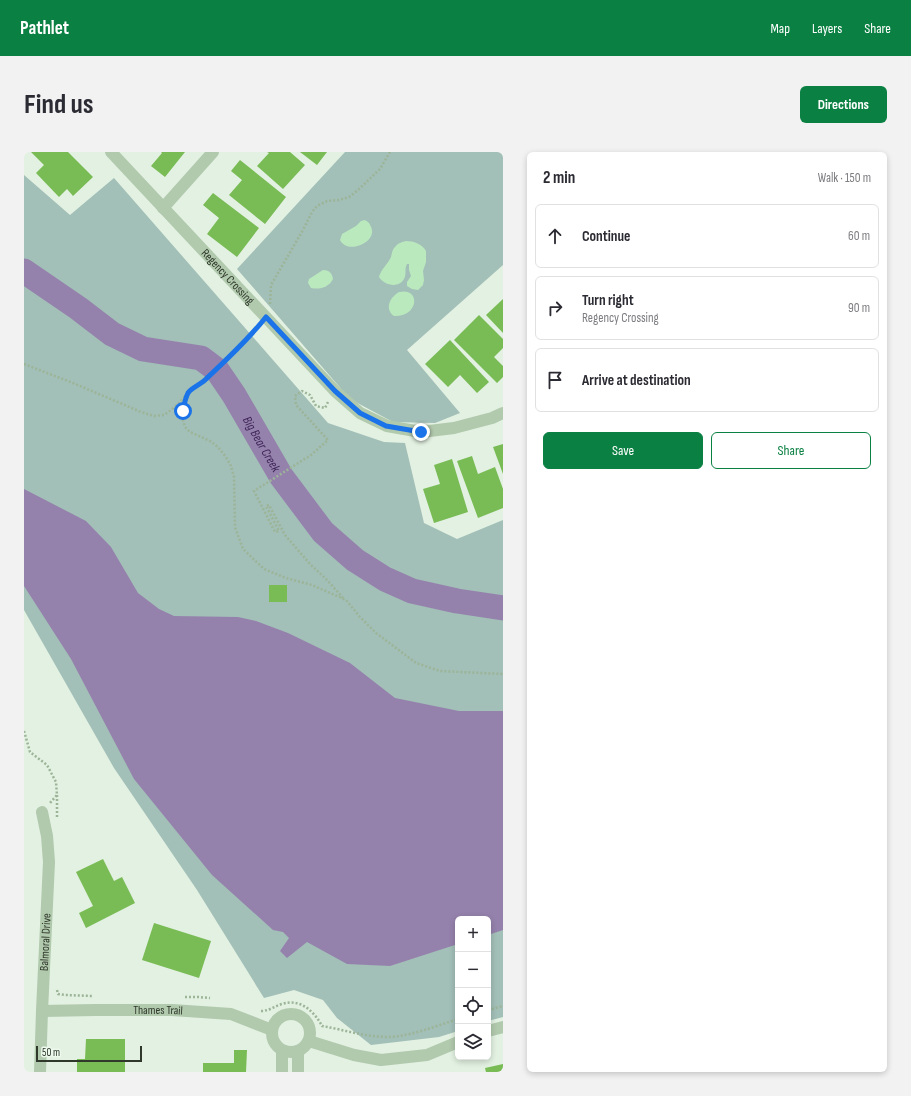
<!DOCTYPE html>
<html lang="en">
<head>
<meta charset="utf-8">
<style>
  body { margin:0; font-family:"Sofia Sans Condensed",sans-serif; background:#f2f2f3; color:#2b2b33 }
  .controls { position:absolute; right:12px; bottom:12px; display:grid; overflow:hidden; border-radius:6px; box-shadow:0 2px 6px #0003 }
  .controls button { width:36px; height:36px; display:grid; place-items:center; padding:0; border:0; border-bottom:1px solid #e1e1e2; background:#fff; color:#2b2b33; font:20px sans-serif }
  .scale { position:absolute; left:12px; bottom:10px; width:106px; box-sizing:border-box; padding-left:4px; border:2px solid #2f382b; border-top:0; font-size:11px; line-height:14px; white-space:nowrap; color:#2f382b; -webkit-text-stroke:3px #edf9ed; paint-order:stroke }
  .stop { position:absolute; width:12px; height:12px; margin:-9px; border:3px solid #1a73e8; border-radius:50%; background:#fff }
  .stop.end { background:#1a73e8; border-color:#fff; box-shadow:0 1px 4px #0008 }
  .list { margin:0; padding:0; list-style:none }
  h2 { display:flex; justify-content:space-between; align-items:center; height:52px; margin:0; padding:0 16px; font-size:17px }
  h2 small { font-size:13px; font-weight:400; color:#7c7c81 }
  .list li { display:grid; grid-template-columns:26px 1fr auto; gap:12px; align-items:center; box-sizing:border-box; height:64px; margin:0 8px 8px; padding:0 8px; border:1px solid #e1e1e2; border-radius:6px }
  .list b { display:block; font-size:15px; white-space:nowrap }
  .list p { margin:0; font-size:13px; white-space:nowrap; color:#7c7c81 }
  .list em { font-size:13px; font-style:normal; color:#7c7c81 }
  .actions { display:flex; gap:8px; padding:12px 16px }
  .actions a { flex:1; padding:9px 0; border:1px solid #0b8043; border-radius:6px; text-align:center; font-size:14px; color:#0b8043 }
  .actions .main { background:#0b8043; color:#fff }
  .icon { flex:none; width:22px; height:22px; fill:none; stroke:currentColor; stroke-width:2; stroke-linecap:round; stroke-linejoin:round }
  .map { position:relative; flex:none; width:479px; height:920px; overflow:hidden; border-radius:6px }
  header { display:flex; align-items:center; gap:24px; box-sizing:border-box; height:56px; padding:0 20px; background:#0b8043; color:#fff }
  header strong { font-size:19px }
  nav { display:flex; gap:22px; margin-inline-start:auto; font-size:14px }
  .intro { display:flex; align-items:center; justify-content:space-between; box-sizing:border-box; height:96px; padding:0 24px }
  h1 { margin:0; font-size:28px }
  .button { padding:10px 18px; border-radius:6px; background:#0b8043; color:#fff; font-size:14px; font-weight:700 }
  main { display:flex; gap:24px; padding:0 24px }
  aside { flex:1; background:#fff; border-radius:6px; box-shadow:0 2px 6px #0003 }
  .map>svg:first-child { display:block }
  .green { fill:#a2bfb8 }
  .sand { fill:#bbe9be }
  .water { fill:#9582ac }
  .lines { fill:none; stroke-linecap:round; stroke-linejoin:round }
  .river { stroke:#9582ac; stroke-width:25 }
  .building { fill:#79bb55 }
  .path { stroke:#9cb497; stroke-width:2.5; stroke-dasharray:2 2; stroke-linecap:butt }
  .minor { stroke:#b1c9ad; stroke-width:12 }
  .route { stroke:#1a73e8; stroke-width:5 }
  .labels { text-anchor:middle; stroke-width:3; stroke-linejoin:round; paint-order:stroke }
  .street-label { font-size:12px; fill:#2f382b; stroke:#edf9ed }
  .water-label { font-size:13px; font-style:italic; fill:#3c2456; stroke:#edf9ed }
</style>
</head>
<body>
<header>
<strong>Pathlet</strong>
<nav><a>Map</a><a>Layers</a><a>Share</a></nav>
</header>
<div class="intro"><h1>Find us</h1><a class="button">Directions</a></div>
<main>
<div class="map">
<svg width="479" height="920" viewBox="0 0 479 920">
  <rect width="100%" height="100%" fill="#e2f1e1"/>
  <g class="green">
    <path d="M321 0H479V113L383 198 436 261 411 271 369 270 326 247 213 117Z"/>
    <path d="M0 23 46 63 90 26 304 271 360 290 381 291 400 371 433 387 479 368V865L464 869V767H434V879L415 885 347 893 313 866 299 848 270 838 240 846 173 738 90 616 0 458Z"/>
  </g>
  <g class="sand">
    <path d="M341 68 344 70C346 72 348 76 348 79 349 92 323 102 316 88L318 82 332 74 337 69Z"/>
    <path d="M382 89C390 89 398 92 402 99V110L399 119 400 128 399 133 394 138 388 137 383 134V130L387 124 385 118V112H383C380 117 383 122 380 127 374 137 360 133 355 125 357 117 364 112 367 105 368 101 368 98 371 95 374 91 378 90 382 89Z"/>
    <path d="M299 118C305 118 308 121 309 127 305 135 296 138 287 136L284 131 285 127Z"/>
    <path d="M375 140C397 135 395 165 370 164 360 157 366 145 375 140Z"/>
  </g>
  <path class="water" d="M0 337 62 369 87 395 114 441 135 457 150 464 214 465 232 469 264 481 326 511 371 546 435 559H479V778L464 783V767H434V792L366 814 323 812 283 790 263 806 256 799 265 786 259 780 249 778 188 723 110 627 47 507 0 434Z"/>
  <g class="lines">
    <path class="river" id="s1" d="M0 119 54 156 88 182 119 197 177 206 193 218 210 243 257 324 299 380 331 408 361 427 388 439 433 449 479 456"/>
  </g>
  <g class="building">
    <path d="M7 0H44L69 25 49 44 43 37 35 45 12 21 20 13Z"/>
    <path d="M137 0H161L141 25 127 14 138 1Z"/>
    <path d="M243 0H266L281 13 259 37 233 14 245 1Z"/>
    <path d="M276 0H303L293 13Z"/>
    <path d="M216 8 262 45 241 72 205 43 218 28 207 19Z"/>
    <path d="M189 41 235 76 213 105 183 82 195 66 179 53Z"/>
    <path d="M479 147V181L462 163Z"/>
    <path d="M455 163 479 187V196L470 205 479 214V225L473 231 430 188Z"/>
    <path d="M426 188 465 230 453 241 436 223 424 235 401 212Z"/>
    <path d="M479 292V322L469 295Z"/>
    <path d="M448 304 454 322 471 315 479 337V356L454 366 433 309Z"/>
    <path d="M428 307 444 360 410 371 399 337 416 332 410 313Z"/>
    <rect x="245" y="433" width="18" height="17"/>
    <path d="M79 707 90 729 98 725 111 751 62 776 55 761 69 754 52 720Z"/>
    <path d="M130 771 187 789 175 826 118 808Z"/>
    <path d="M62 887H101V920H53V907H61Z"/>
    <path d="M210 898H223L222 920H179V911H210Z"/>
    <path d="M479 912V920H462L461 916Z"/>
  </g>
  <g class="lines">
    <g class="path">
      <path d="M246 152 247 133 279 78 288 60 293 54 303 49 315 48 325 45 334 38 356 17 366 0"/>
      <path d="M234 175 179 230 168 236 164 241 160 250 159 268 161 275 166 280 186 289 194 295 202 305 207 314 210 325 211 375 219 397 240 417 262 426 288 433 322 448 336 465 352 481 392 511 416 519 479 522"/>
      <path d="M0 212 49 231 117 260 130 264 140 263 147 258 155 251 162 243"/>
      <path d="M304 250 301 256 292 254 286 243 278 239 271 244 272 253 304 288 287 303 230 339 251 380 255 379 242 354 245 353 261 383 286 412 303 428 319 446"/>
      <path d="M0 579 6 600 23 613 32 630 33 643 26 651"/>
      <path d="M33 643V665"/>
      <path d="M33 838 34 842 41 843 68 844"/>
      <path d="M161 845H174L186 846"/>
      <path d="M464 858 479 854"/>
      <path d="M237 859C245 859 251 854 258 852 276 846 290 859 298 874 322 878 350 888 375 884 395 881 415 873 434 867"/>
    </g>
    <g class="minor">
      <path id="s2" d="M87 0 311 239 336 261 363 274 397 280 430 276 468 266 479 261"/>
      <path d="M139 56 189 0"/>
      <path id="s3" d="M18 859 71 858H148L207 862 248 878"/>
      <circle cx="267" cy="881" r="19"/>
      <path d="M464 879 479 875"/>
      <path d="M285 889 330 903 357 908 403 903 434 890"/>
      <path id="s4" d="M16 920 18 859 25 710 23 684 18 660"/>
      <path d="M258 920V899"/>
      <path d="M274 920V900"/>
    </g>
  </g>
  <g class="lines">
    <path class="route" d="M159 259C160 253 161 247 164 241 168 235 176 233 181 228 202 208 224 188 242 165L311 239 336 261 362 274 397 280"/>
  </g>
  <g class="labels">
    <g class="street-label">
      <text dy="4" stroke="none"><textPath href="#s2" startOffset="171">Regency Crossing</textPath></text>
      <text dy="4" stroke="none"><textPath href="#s4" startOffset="130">Balmoral Drive</textPath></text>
      <text dy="4" stroke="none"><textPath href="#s3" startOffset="116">Thames Trail</textPath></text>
    </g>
    <g class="water-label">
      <text dy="5" stroke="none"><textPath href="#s1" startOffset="308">Big Bear Creek</textPath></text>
    </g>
  </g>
</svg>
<div class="controls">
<button>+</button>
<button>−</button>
<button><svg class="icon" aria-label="locate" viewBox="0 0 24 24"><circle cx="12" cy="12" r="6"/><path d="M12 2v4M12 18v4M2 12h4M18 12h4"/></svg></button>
<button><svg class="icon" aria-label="layers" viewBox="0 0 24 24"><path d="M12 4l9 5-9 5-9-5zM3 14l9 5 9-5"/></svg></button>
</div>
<div class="scale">50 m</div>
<div class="stop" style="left:159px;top:259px"></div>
<div class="stop end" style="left:397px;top:280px"></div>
</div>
<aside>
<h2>2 min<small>Walk · 150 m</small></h2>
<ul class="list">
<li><svg class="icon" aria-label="ahead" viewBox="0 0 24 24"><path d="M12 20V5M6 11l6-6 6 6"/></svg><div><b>Continue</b></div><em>60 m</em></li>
<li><svg class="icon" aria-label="right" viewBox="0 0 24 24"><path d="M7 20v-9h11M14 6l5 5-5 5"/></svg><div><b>Turn right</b><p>Regency Crossing</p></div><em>90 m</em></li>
<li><svg class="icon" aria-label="arrive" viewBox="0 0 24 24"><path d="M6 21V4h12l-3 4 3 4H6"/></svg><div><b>Arrive at destination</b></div></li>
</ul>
<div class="actions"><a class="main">Save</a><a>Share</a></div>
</aside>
</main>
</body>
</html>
